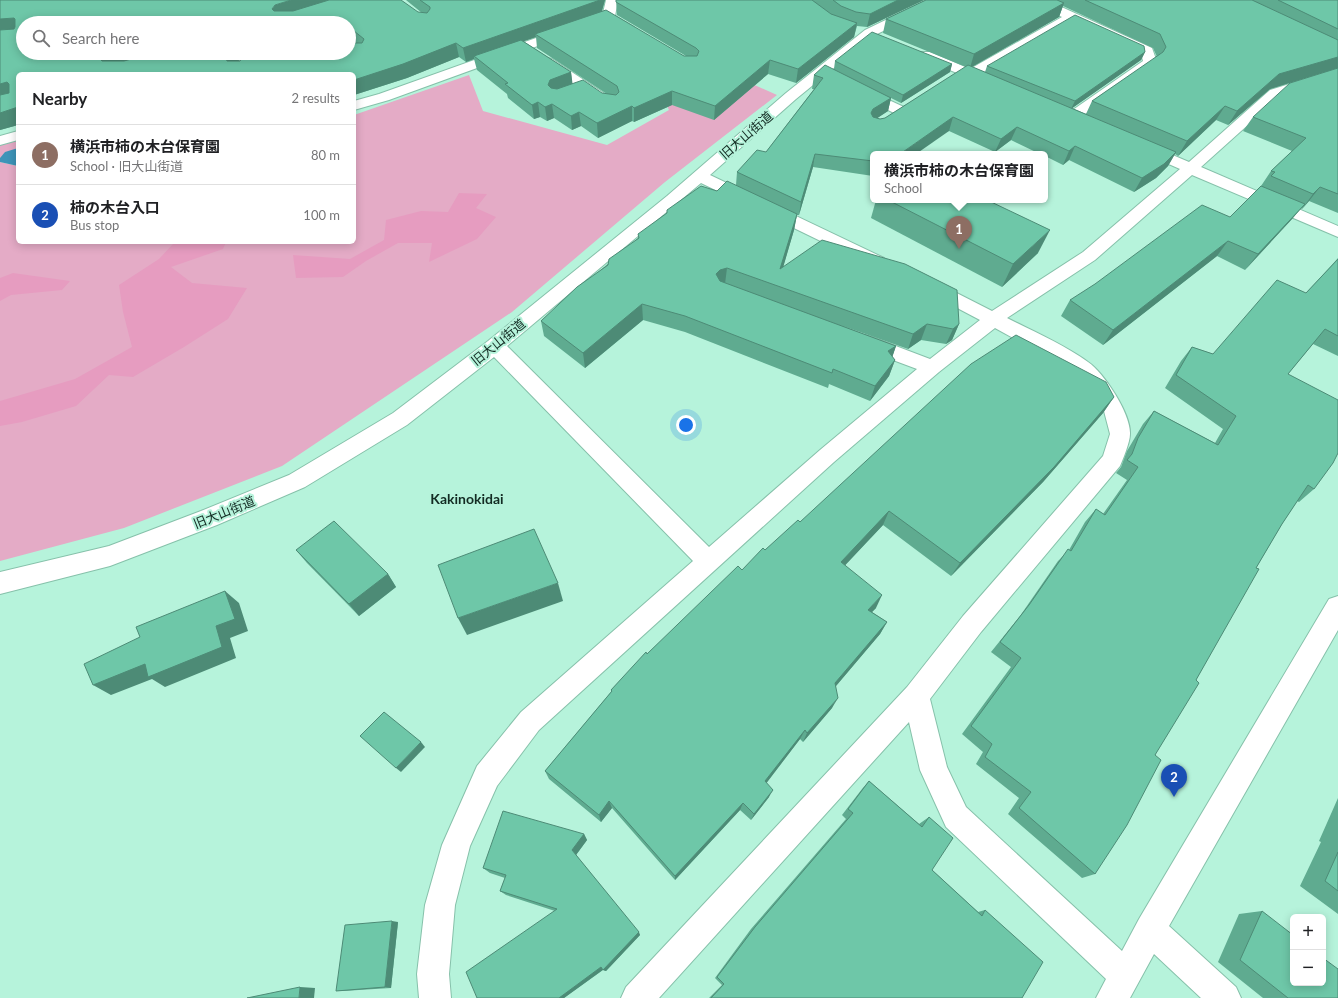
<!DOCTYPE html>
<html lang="en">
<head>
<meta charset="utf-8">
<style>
  body { margin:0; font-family:Lato,"Noto Sans JP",sans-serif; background:#f2f2f2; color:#202124 }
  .controls { position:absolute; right:12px; bottom:12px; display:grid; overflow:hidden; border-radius:6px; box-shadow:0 2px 10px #0003 }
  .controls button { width:36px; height:36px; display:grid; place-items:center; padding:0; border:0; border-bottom:1px solid #e0e0e0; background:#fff; color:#202124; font:20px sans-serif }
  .you { position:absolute; left:686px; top:425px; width:14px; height:14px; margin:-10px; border:3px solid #fff; border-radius:50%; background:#1a73e8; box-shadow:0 0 0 6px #1a73e833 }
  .badge { display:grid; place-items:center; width:26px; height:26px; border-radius:50%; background:#b93883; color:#fff; font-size:13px; font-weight:700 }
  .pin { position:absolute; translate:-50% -33px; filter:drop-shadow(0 1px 2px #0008) }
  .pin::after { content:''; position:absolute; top:21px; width:14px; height:12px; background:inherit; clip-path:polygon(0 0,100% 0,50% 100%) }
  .popup { position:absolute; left:870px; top:151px; width:178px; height:52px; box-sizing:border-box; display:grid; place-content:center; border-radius:6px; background:#fff; filter:drop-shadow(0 1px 3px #0005); font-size:13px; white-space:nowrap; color:#757577 }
  .popup b { font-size:15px; color:#202124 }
  .popup::after { content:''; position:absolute; left:50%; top:100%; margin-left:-8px; border:8px solid transparent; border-top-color:#fff }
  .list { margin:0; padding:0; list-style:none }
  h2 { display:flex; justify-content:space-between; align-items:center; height:52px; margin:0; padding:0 16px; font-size:17px }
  h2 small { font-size:13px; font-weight:400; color:#757577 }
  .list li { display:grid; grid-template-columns:26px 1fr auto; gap:12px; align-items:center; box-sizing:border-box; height:60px; padding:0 16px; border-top:1px solid #e0e0e0 }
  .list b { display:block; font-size:15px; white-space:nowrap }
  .list p { margin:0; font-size:13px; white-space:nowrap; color:#757577 }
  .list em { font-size:13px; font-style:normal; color:#757577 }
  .icon { flex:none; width:22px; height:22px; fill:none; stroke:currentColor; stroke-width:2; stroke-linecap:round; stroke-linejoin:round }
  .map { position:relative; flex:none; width:1338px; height:998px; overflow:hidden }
  .search { position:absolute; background:#fff; box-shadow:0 2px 10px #0003; left:16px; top:16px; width:340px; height:44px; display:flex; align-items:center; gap:10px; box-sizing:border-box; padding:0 14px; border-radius:22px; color:#757577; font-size:15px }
  .panel { position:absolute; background:#fff; box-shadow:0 2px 10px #0003; left:16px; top:72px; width:340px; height:172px; border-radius:6px }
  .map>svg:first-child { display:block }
  .green { fill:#e4abc6 }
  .forest { fill:#e69cc0 }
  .water { fill:#3d94b8 }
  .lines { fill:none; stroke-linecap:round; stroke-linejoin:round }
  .minor-casing { stroke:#86c1aa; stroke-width:2 }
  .minor { fill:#fff; fill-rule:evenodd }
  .wall { fill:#5fab90; fill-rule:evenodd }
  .shaded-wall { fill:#4d8b76 }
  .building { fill:#6ec7a8; stroke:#4d8b76; fill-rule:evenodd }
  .labels { text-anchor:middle; stroke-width:4; stroke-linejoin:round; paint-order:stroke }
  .street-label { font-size:13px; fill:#132b23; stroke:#b6f3db }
  .neighbourhood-label { font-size:14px; font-weight:bold; fill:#132b23; stroke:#b6f3db }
</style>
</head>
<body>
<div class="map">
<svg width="1338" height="998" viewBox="0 0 1338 998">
  <rect width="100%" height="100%" fill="#b6f3db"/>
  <g class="green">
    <path d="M723 71 777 95 665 182 512 312 282 466 124 528 0 561V162L18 166V242H354V115L469 75 483 111 607 145 669 110 661 94Z"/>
    <path d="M18 140V148L0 158V145Z"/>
  </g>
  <g class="forest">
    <path d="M459 193 487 194 476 208 496 217 477 239 429 262 432 243H398L366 261 343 277 296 278 293 255 350 259 384 240 386 220 421 211 448 212Z"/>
    <path d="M178 242H226L223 249 171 267 192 283 247 288 228 319 184 347 133 377 109 375 76 406 22 422 0 426V401L75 379 132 347 123 312 119 285 159 259 173 244Z"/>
    <path d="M13 273 70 281 62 290 11 295 0 301V278Z"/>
  </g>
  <path class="water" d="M18 148V166L0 162V158L5 152Z"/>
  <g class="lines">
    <g class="minor-casing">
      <g id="minor">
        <path d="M606 0H618L615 16 634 27 636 30 634 33H626L604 20 602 17Z"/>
        <path d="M927 0H943L941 3 873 36 796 99 710 175 884 258 887 262 884 266 878 268 872 266 701 183 507 346 709 547 820 450 917 369 858 347 856 342 858 337 865 335 872 337 930 359 980 320 925 291 922 287 925 283 931 281 937 283 992 311 1083 252 1180 169 1139 151 1136 148 1139 145 1144 143 1149 145 1189 162 1270 90 1338 69V77L1280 96 1201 167 1338 226V237L1192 175 1095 260 1007 318C1033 331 1065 345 1088 362 1104 373 1131 414 1130 434 1130 442 1123 459 1120 466L981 632 930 699 947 767 966 807 1122 951 1139 919 1329 599 1338 596V630L1169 926 1236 987 1241 998H1201L1154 954 1130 998H1096L1106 979 946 827 920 770 909 722 659 998H621L626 987 907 687 963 616 1103 456 1110 434 1104 411 1092 390 1075 372 995 328 939 372 834 462 539 730 497 786 470 846 455 905 449 974 451 998H419L417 974 425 905 442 845 477 766 521 712 693 561 494 357 407 425 305 487 217 525 110 566 0 594V572L109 546 201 511 289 475 393 413 488 341 667 196 786 93 865 30Z"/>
        <path d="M1030 0H1046L1152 48 1157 62 1077 120 1072 121 1067 120 1065 117 1067 114 1143 61 1141 53 1072 21 982 74 994 79 996 82 994 85 989 86 920 58 918 55 920 52H930L970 69 1062 17 1032 3Z"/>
        <path d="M564 28 568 29 570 32 568 35 389 100 354 110V101L379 94Z"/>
        <path d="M233 53H248L255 59 245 74H235L233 71 241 60Z"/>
        <path d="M547 58 552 59 608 96 610 99 608 102 603 103 598 102 542 65 540 62 542 59Z"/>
        <path d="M863 88 906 108 908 111 906 114 901 115 896 114 858 95 856 92 858 89Z"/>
        <path d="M18 131V140L0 145V136Z"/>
      </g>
    </g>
    <use href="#minor" class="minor"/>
  </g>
  <g class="wall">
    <path d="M0 0 422 13 406 0H605L602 11 684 56H686L617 15 616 0H924L867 27 857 26 854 37 796 83 768 74 714 120 672 105 634 122 632 121 598 138 581 126 572 130 554 118 547 121 540 117 534 119 508 98 507 94 477 70 474 59 466 62 459 57 407 78 354 95V74H18V125L0 130ZM23 23H349V40L354 41 356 43H349L239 61V60L236 53H23ZM536 37 537 48 607 94 602 93 572 84 571 72 523 41Z"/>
    <path d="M926 0H1338V213L1309 201 1302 209 1301 208 1292 219 1245 270 1217 256 1103 345 1061 316 1070 300 1230 217 1261 186 1271 171 1292 151 1243 131 1253 117 1325 72 1270 89 1228 125 1216 120 1178 156 1175 154 1168 166 1156 178 1134 192 1069 160 1063 165 1045 156V154H1040L1011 140 995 152 949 131 873 154V176L813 167 799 215H797L794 230 783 267 959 324 952 340 946 344 921 340 908 349 840 325 896 346 892 357 895 360 889 376 870 401 829 384 828 388 685 332 643 320 585 368 544 336 541 321 638 238V234L717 191 736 185 737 172 766 152 814 89H812L814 75 834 69 835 61 952 64 950 72 901 103 891 98 888 111 877 118 880 119 885 118 966 67 883 33 886 19ZM1063 6 1153 48 1157 57 1092 101 1086 114 1072 108 1141 60 1145 52 987 66 985 72 972 67 1059 17Z"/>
    <path d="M876 200H987L1038 253 1002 287 871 218Z"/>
    <path d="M1338 258V356L1313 344 1288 374 1314 489 1299 502 1297 501 1282 524 1256 568 1196 680 1155 755 1095 874 1082 878 1008 814 1019 798 976 764 983 752 962 734 1011 667 991 652 1020 616 1058 561 1069 550 1085 522 1096 509 1103 514 1127 480 1116 473 1121 467 1127 451 1143 424 1154 411 1215 443 1223 429 1165 388 1181 361 1192 347 1213 354 1306 293 1331 266Z"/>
    <path d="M1114 397 1103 413 1043 482 951 576 883 525 845 565 876 608 872 612 887 622 880 634 836 686 832 708 803 742 800 739 766 783 769 797 751 820 740 810 675 880 612 808 601 822 549 779 545 771 611 692V690L647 654 742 570 765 550 800 522Z"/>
    <path d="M296 550 388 574 396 587 359 616 307 563Z"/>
    <path d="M869 781 919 824 929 817 932 870 978 912 985 910 1022 998H709L722 985 715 978 751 929 846 819 842 815 862 789Z"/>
    <path d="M1338 798V914L1300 886 1321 842 1319 841Z"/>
    <path d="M584 834 587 840 576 855 640 935 606 971 603 970 564 998H477L555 911 506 895 500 891 505 878 490 873 483 868Z"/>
    <path d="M1262 911 1338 998H1263L1218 962 1239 914Z"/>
    <path d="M398 922 391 988 343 991H336Z"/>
  </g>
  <g class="shaded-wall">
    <path d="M291 0H341L277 23 272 9 275 5Z"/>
    <path d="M600 0H605L601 14 535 34 536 37 476 58 474 56V59L466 62 463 48Z"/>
    <path d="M898 0H924L867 27 870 14Z"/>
    <path d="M1064 3 1059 17 970 68 974 54Z"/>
    <path d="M14 18 23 32 0 34V19Z"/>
    <path d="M857 23 854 37 796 83 798 69Z"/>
    <path d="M456 43 459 57 407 78 354 95V80Z"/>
    <path d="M1145 52 1141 60 1071 109 1075 101Z"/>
    <path d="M113 53H169L110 74 101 60 104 55Z"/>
    <path d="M227 53H236L239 60 232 70 225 56Z"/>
    <path d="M1338 57V68L1270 89 1228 125 1237 111 1279 74Z"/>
    <path d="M770 60 768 74 714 120 715 106Z"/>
    <path d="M952 64 950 72 901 103 903 95Z"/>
    <path d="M571 72 573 87 552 94 548 85 550 80Z"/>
    <path d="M7 82 18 97 0 102V84Z"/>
    <path d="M672 91V105L634 122V108Z"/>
    <path d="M891 98 888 111 870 123 871 113 873 109Z"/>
    <path d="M538 102 540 117 534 119 532 105Z"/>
    <path d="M552 104 554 118 547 121 545 107Z"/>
    <path d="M632 106V121L598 138 597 123Z"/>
    <path d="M1225 106 1216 120 1178 156 1187 141Z"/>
    <path d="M18 107V125L0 130V113Z"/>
    <path d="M579 112 581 126 572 130 571 116Z"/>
    <path d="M953 117 949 131 916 154H900Z"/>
    <path d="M1017 127 1011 140 995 152 1001 139Z"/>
    <path d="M1075 146 1069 160 1063 165 1069 151Z"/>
    <path d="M1176 152 1168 166 1156 178 1134 192 1142 178Z"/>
    <path d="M815 154 813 167 799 215 801 202Z"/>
    <path d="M1320 187 1309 201 1302 209 1313 194Z"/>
    <path d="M1305 204 1292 219 1245 270 1258 254Z"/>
    <path d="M797 214 794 230 778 285 780 269Z"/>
    <path d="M1050 230 1038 253 1002 287 1013 264Z"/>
    <path d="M1228 241 1217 256 1103 345 1113 330Z"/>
    <path d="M727 268 725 284 719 286 716 274 720 270Z"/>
    <path d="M642 304 643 320 585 368 583 353Z"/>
    <path d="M927 324 921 340 908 349 913 334Z"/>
    <path d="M959 324 952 340 946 344 953 329Z"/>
    <path d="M896 346 891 361 888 351Z"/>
    <path d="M895 360 889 376 870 401 875 386Z"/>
    <path d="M1114 397 1103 413 1043 482 951 576 960 563Z"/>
    <path d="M889 511 883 525 836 575 841 562Z"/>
    <path d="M388 574 396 587 359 616 349 604Z"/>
    <path d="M558 583 563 601 467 635 458 618Z"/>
    <path d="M225 591 239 603 248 631 230 638 236 658 165 687 152 679 111 695 93 685 216 626Z"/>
    <path d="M882 595 876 608 862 622 868 610Z"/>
    <path d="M887 622 880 634 830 693 835 683Z"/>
    <path d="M838 698 832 708 803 742 807 733Z"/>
    <path d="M805 730 800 739 762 789 765 781Z"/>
    <path d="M421 742 425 747 401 772 396 768Z"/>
    <path d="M773 790 769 797 751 820 754 814Z"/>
    <path d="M609 801 612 808 601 822 599 815Z"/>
    <path d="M743 803 740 810 675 880V876Z"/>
    <path d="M584 834 587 840 576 855 572 850Z"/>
    <path d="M392 921 398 922 391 988 385 987Z"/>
    <path d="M639 932 640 935 606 971 603 970Z"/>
    <path d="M601 967 604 969 564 998H559Z"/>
    <path d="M300 987 315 988 314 998H299Z"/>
  </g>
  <g class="building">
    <path d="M0 0H291L275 5 272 9 274 11H293L329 0H401L418 12 427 13 430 9V7L420 0H600L463 48 456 43 403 64 354 80V74H18V107L0 113V95L9 93V84L7 82 0 84V30L14 29 15 27V19L14 18 0 19ZM23 23H349V27L364 39 362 43H349V53H245L240 61H227L225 56 227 53H153L124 61H102L101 60 104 55 113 53H23Z"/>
    <path d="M616 0H812L831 14 857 23 798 69 770 60 715 106 672 91 634 108 632 106 597 123 579 112 571 116 552 104 545 107 538 102 532 105 505 84 508 83 474 56 521 40 571 72 550 80 548 85 551 88 557 89 583 80 602 93 616 95 619 92 617 86 535 34 606 10 684 56H697L699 51 696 48 616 2Z"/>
    <path d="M833 0H898L870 14 856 12 841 6Z"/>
    <path d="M926 0H1057L1064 3 974 54 886 19Z"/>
    <path d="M1085 0H1252L1338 40V57L1279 74 1237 111 1225 106 1187 141 1092 101 1163 52 1166 47 1160 34Z"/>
    <path d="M1278 0H1338V29Z"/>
    <path d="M1075 15 1144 46 1145 52 1075 101 987 66Z"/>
    <path d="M872 32 952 64 903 95 835 61Z"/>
    <path d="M825 65 891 98 873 109 871 113 873 117 880 119 885 118 968 65 1176 152 1164 164 1142 178 1075 146 1069 151 1017 127 1001 139 953 117 900 154H873V161L815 154 801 202 737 172 757 150 766 152 823 78 814 75Z"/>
    <path d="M1338 68V194L1320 187 1313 194 1271 176 1275 172 1271 171 1306 138 1253 117 1290 83Z"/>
    <path d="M727 181 797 214 780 269 822 240 905 264 957 290 959 324 953 329 927 324 913 334 727 268 720 270 716 274 720 281 896 346 888 351 895 360 875 386 833 369 832 373 685 316 642 304 583 353 541 321 577 287 608 265 609 259 639 238 638 234 667 213V210L701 186 717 191Z"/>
    <path d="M1261 186 1305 204 1258 254 1228 241 1113 330 1070 300 1095 284 1202 205 1230 217Z"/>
    <path d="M888 200H987L1050 230 1013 264Z"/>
    <path d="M1338 259V336L1325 329 1288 374 1338 400V453L1333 463 1314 489 1308 485 1282 524 1256 568 1259 569 1196 680 1199 683 1155 755 1161 760 1127 825 1095 874 1019 808 1031 792 985 757 992 744 971 726 1021 658 1000 642 1029 605 1068 549 1071 551 1096 509 1105 515 1138 467 1127 460 1132 454 1138 438 1154 411 1218 445 1236 416 1176 375 1192 347 1213 354 1277 280 1306 293Z"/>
    <path d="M1016 335 1106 382 1114 397 1054 467 960 563 889 511 841 562 882 595 868 610 887 622 835 683 838 698 807 733 805 730 765 781 773 790 754 814 743 803 675 876 609 801 599 815 545 771 612 691 611 690 646 652 647 654 738 566 742 570 763 548 765 550 798 520 800 522 971 364Z"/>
    <path d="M334 521 388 574 349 604 296 550Z"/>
    <path d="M534 529 558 583 458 618 438 565Z"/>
    <path d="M225 591 235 619 216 626 222 647 148 677 145 664 93 685 84 664 140 637 136 627Z"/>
    <path d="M384 712 421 742 396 768 360 736Z"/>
    <path d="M869 781 922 827 929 817 953 838 932 870 982 916 985 910 1043 962 1022 998H711L724 984 717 977 755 927 853 813 848 809Z"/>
    <path d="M503 811 584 834 572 850 639 932 603 970 601 967 559 998H477L466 972 557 909 500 891 506 875 483 868Z"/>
    <path d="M1338 852V891L1325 881Z"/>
    <path d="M1262 911 1293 935V983H1323V958L1338 969V998H1288L1240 960Z"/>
    <path d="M392 921 385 987 336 991 345 925Z"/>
    <path d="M300 987 299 998H247Z"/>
  </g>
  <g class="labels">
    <g class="street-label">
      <text transform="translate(746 135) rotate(-41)" y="5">旧大山街道</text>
      <text transform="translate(498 342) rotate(-39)" y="5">旧大山街道</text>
      <text transform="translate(224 512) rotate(-22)" y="5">旧大山街道</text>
    </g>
    <g class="neighbourhood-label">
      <text x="467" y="504">Kakinokidai</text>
    </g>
  </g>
</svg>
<div class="controls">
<button>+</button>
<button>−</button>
</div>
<div class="you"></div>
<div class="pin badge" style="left:959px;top:249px;background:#8d6e63">1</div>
<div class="popup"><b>横浜市柿の木台保育園</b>School</div>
<div class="pin badge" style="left:1174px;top:797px;background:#1a4fb4">2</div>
<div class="search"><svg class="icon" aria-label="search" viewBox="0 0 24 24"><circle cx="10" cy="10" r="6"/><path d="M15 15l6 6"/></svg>Search here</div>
<section class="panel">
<h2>Nearby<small>2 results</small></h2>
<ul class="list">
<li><span class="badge" style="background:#8d6e63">1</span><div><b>横浜市柿の木台保育園</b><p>School · 旧大山街道</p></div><em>80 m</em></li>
<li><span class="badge" style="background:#1a4fb4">2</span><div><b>柿の木台入口</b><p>Bus stop</p></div><em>100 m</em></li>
</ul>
</section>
</div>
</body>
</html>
